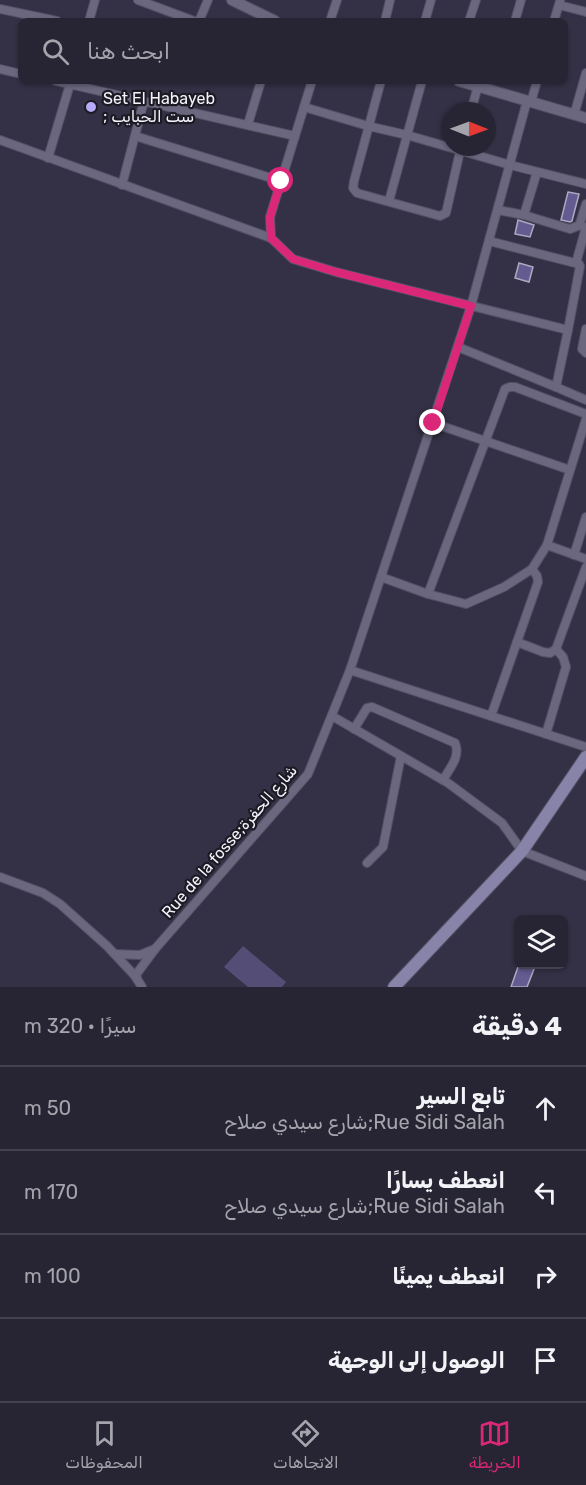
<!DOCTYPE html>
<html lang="ar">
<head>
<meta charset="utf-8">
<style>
  body { margin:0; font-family:Rubik,"Noto Naskh Arabic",sans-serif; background:#333140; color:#f1f3f6; direction:rtl }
  .controls { position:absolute; right:18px; bottom:18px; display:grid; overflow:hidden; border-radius:9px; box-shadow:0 2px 4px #0004 }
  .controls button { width:54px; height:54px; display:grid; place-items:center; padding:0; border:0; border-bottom:2px solid #43424f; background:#272534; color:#f1f3f6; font:30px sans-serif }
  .compass { position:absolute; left:442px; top:102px; width:54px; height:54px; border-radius:50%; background:#272534; box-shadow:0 2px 4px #0004; rotate:91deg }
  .stop { position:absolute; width:18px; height:18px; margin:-14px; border:4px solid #db2777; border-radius:50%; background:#fff }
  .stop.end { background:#db2777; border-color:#fff; box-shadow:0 2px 6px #0008 }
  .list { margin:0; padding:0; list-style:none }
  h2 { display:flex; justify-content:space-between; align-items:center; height:78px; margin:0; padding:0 24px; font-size:26px }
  h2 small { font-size:20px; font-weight:400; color:#a4a5ac }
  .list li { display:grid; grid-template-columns:39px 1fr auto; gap:18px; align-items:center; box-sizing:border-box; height:84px; padding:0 24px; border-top:2px solid #43424f }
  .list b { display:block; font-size:22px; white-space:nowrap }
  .list p { margin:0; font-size:20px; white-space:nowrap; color:#a4a5ac }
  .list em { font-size:20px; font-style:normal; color:#a4a5ac }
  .icon { flex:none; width:33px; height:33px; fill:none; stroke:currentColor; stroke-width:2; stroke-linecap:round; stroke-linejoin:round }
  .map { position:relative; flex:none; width:586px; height:987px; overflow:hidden; direction:ltr }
  .search { position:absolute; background:#272534; box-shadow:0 2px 4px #0004; left:18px; right:18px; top:18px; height:66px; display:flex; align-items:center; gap:15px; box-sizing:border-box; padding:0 21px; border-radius:9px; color:#a4a5ac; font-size:22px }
  .sheet { height:414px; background:#272534 }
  nav { display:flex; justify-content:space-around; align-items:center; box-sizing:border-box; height:84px; border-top:2px solid #43424f; background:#272534; font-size:16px; color:#a4a5ac }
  nav a { display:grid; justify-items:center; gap:3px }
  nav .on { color:#db2777 }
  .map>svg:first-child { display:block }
  .green { fill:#544e76 }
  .building { fill:#645c91; stroke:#aca9c3; stroke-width:1.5 }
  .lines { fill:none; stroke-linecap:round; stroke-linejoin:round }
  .minor-casing { stroke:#535063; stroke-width:10 }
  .tertiary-casing { stroke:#535063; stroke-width:12 }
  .secondary-casing { stroke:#535063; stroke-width:14 }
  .minor { stroke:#6a677f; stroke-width:8 }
  .tertiary { stroke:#6a677f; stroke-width:10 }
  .secondary { stroke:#8783a9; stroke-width:12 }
  .route { stroke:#db2777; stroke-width:8 }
  .poi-dot { fill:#b6abf8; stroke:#1c1b24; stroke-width:2 }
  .labels { text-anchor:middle; stroke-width:4.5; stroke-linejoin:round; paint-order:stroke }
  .poi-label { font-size:16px; fill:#f4f3fd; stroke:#1c1b24; text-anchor:start }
  .street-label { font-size:16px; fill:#f4f3fd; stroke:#1c1b24 }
</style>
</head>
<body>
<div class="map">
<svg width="586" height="987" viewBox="0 0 586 987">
  <rect width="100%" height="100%" fill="#343146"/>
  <path class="green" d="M243 946 286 982 282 987H248L224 967Z"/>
  <g class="building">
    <path d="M568 192 579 194 572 221 570 222 561 220Z"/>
    <path d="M518 220 534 225 530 237 515 234Z"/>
    <path d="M519 263 533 267 529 282 515 278Z"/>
    <path d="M519 964H524L534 969 527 987H511Z"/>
  </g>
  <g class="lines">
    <g class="minor-casing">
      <g id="minor">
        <path d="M138 0 194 21"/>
        <path d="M559 5 586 12"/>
        <path d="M0 9 57 21"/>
        <path d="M89 21 95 0"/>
        <path d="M199 21 208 0"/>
        <path d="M330 21 337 0"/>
        <path d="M385 21 390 0"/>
        <path d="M425 21 431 0"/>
        <path d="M469 21 476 0"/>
        <path d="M515 21 521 0"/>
        <path d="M554 21 560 1"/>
        <path d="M0 69 21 74"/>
        <path d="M56 81 295 136"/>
        <path d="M312 81 270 217 271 238 293 259 336 272 568 330 556 387 586 400"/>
        <path d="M381 81 354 181 353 188 357 193 440 216 446 213 461 147"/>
        <path d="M531 102 537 81"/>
        <path d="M304 107 368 126 407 135 510 165 586 184"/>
        <path d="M471 111 478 86"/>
        <path d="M574 115 586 73"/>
        <path d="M248 124 261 81"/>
        <path d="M135 136 281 181"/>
        <path d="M0 140 271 238"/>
        <path d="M48 158 71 81"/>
        <path d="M122 185 144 101"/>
        <path d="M389 201 422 81"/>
        <path d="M498 210 524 215 570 229 580 225"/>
        <path d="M524 215 537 172"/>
        <path d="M583 227 580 225V223L586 204"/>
        <path d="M489 241 579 264 580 266 568 330"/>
        <path d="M576 263 586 227"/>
        <path d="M586 329 582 349 586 353"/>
        <path d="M458 347 556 387"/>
        <path d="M433 423 570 470"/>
        <path d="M547 545 586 419"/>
        <path d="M574 555 586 517"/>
        <path d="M381 577 428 594 466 604 504 587 532 569 547 545 586 559"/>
        <path d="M428 594 505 389 510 387H515L586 414"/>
        <path d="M517 642 543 652 550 653 556 649 586 567"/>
        <path d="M350 670 471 306 527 101"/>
        <path d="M332 716 448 783 502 823 522 851 586 876"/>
        <path d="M491 716 538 582 537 576 532 569"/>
        <path d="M354 729 367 708 372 707 455 743C461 757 449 769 443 780"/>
        <path d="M546 734 566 667 563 657 556 649"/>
        <path d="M367 863 383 847 401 756"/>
        <path d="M0 877 43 893 60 904 107 946 137 978"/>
        <path d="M115 954 140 955 155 949"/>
        <path d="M142 987 135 976 155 949 308 774 350 670 586 747"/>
      </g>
    </g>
    <g class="tertiary-casing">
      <g id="tertiary">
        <path d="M232 0 275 21"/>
        <path d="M459 81 586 118"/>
      </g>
    </g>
    <g class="secondary-casing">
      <path id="secondary" d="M394 987 522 851 586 757"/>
    </g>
    <use href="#minor" class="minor"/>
    <use href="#tertiary" class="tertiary"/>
    <use href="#secondary" class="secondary"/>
  </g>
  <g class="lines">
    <path class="route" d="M281 181 270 217 271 238 293 259 336 272 471 306 433 423"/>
  </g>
  <circle class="poi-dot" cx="91" cy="107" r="6"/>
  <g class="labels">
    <g class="poi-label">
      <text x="103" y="104">Set El Habayeb<tspan x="103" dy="18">; ست الحبايب</tspan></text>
    </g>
    <g class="street-label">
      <text transform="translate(229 841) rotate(-49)" y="6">Rue de la fosse;شارع الحفرة</text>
    </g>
  </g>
</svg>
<div class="controls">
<button><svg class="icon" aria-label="layers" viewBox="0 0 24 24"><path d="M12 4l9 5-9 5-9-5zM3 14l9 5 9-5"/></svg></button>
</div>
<svg class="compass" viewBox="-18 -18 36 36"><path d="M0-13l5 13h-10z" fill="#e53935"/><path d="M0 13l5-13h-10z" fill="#a4a5ac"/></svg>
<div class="stop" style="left:281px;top:181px"></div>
<div class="stop end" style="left:433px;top:423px"></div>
<div class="search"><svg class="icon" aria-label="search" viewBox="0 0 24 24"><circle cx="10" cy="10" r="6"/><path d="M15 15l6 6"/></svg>ابحث هنا</div>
</div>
<section class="sheet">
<h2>4 دقيقة<small>سيرًا · 320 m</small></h2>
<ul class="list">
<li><svg class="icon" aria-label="ahead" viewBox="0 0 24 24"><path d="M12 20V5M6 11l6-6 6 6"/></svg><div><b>تابع السير</b><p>Rue Sidi Salah;شارع سيدي صلاح</p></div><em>50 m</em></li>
<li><svg class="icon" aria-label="left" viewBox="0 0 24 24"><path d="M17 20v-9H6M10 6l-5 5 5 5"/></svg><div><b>انعطف يسارًا</b><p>Rue Sidi Salah;شارع سيدي صلاح</p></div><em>170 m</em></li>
<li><svg class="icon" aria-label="right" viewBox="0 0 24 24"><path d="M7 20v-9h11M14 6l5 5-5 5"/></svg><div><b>انعطف يمينًا</b></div><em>100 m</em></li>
<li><svg class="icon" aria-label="arrive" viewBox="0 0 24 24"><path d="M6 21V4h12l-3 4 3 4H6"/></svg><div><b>الوصول إلى الوجهة</b></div></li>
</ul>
</section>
<nav>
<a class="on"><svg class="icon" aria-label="map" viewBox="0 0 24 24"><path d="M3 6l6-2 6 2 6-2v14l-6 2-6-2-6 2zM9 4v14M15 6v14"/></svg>الخريطة</a>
<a><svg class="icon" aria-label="directions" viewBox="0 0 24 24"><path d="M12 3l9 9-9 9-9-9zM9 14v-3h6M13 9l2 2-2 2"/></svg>الاتجاهات</a>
<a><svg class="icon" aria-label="saved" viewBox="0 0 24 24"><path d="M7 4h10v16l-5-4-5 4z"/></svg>المحفوظات</a>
</nav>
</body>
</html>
